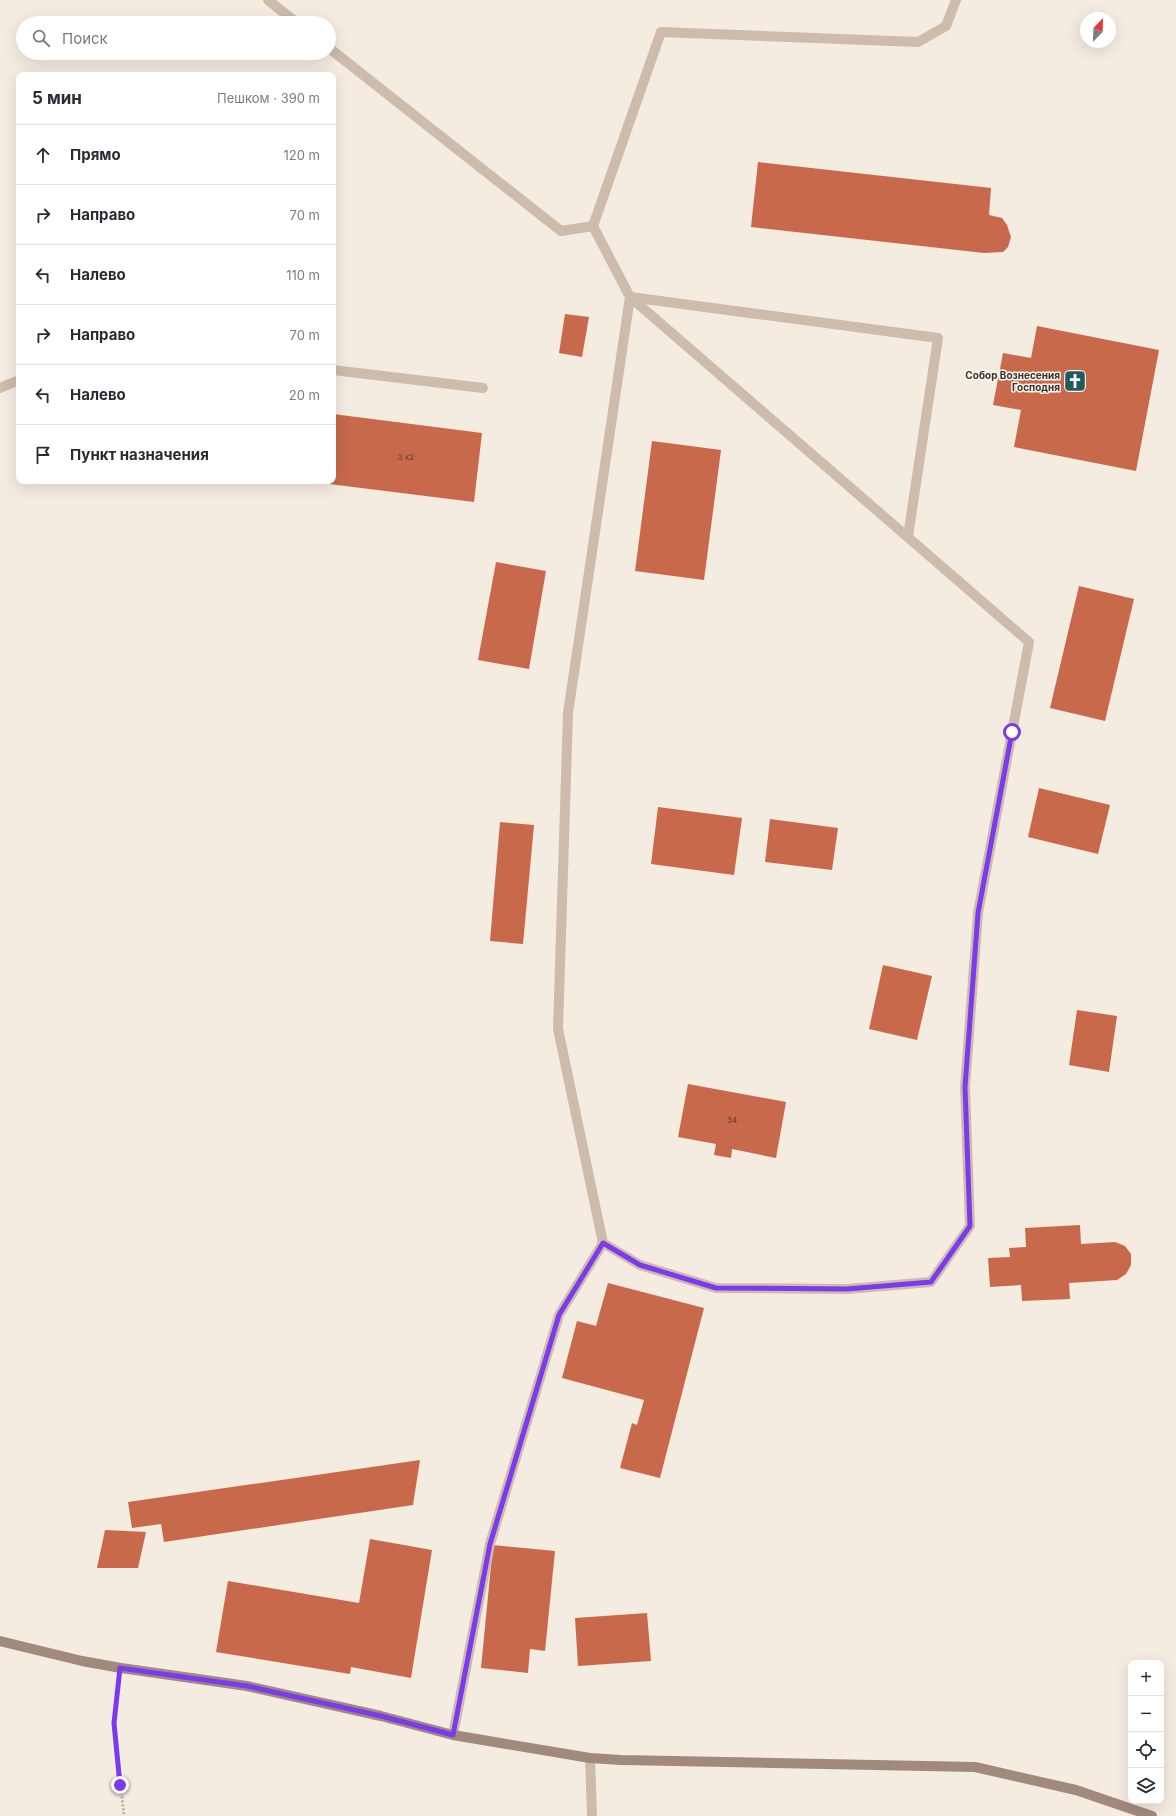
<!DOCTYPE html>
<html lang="ru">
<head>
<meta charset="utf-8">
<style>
  body { margin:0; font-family:Inter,sans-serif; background:#f2f2f3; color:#2b2b33 }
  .controls { position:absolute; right:12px; bottom:12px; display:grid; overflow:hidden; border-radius:8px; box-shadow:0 4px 16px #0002 }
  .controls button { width:36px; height:36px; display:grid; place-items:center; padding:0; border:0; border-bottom:1px solid #e1e1e2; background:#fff; color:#2b2b33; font:20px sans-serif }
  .compass { position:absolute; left:1080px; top:12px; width:36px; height:36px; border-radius:50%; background:#fff; box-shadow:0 4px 16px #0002; rotate:23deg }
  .stop { position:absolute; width:12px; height:12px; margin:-9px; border:3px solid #7c3aed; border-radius:50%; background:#fff }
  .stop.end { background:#7c3aed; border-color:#fff; box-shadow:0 1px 4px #0008 }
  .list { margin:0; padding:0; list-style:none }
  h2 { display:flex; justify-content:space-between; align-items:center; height:52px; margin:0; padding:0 16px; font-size:17px }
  h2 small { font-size:13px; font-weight:400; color:#7c7c81 }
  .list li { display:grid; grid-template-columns:26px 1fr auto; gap:12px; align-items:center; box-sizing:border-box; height:60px; padding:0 16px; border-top:1px solid #e1e1e2 }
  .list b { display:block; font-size:15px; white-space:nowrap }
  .list em { font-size:13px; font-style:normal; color:#7c7c81 }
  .icon { flex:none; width:22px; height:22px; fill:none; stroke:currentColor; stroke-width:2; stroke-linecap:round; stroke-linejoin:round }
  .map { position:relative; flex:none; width:1176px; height:1816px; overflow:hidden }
  .search { position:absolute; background:#fff; box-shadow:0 4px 16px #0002; left:16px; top:16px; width:320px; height:44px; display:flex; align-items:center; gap:10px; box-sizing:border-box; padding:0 14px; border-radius:22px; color:#7c7c81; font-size:15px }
  .panel { position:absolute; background:#fff; box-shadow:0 4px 16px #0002; left:16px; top:72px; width:320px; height:412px; border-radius:8px }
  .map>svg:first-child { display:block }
  .building { fill:#c8694b }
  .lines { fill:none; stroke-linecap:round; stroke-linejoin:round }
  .path { stroke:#b9a596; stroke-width:2.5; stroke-dasharray:2 2; stroke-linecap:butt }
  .lane { stroke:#cdbbac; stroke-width:10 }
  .secondary { stroke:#a18a7d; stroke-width:10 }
  .route { stroke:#7c3aed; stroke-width:5 }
  .labels { text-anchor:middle; stroke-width:3; stroke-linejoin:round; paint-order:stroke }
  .number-label { font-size:8px; fill:#5e3e33 }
  .poi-label { font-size:10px; font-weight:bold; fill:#3b302b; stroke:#fbf5ee; text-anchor:end }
</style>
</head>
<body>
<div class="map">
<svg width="1176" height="1816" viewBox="0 0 1176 1816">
  <rect width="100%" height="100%" fill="#f4ebe1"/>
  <g class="building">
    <path d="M758 162 991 188 989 215 1002 218 1007 225 1011 237 1008 247 1003 252 984 253 751 227Z"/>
    <path d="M565 314 589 317 582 357 559 353Z"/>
    <path d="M1037 326 1159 350 1136 471 1014 447 1021 410 993 405 1003 353 1031 358Z"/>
    <path d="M333 414 482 433 474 502 313 482 333 481Z"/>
    <path d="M652 441 721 450 704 580 635 571Z"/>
    <path d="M496 562 546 571 529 669 478 660Z"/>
    <path d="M1079 586 1134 599 1105 721 1050 708Z"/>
    <path d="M1039 788 1110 805 1098 854 1028 837Z"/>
    <path d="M658 807 742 818 734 875 651 864Z"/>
    <path d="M770 819 838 828 832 870 765 862Z"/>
    <path d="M500 822 534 825 523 944 490 941Z"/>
    <path d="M883 965 932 976 917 1040 869 1029Z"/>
    <path d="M1077 1010 1117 1016 1109 1072 1069 1065Z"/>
    <path d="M688 1084 786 1102 776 1158 732 1149 731 1158 714 1155 716 1144 678 1137Z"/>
    <path d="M1080 1225 1081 1244 1115 1242 1125 1246 1131 1254V1265L1126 1274 1117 1280 1069 1283 1070 1299 1022 1301 1021 1285 990 1287 988 1258 1010 1257 1009 1248 1026 1247 1025 1228Z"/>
    <path d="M608 1283 704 1308 660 1478 620 1468 632 1423 637 1425 644 1400 562 1378 577 1321 596 1326Z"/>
    <path d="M420 1460 413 1505 164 1542 161 1524 132 1528 128 1502Z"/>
    <path d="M105 1530 146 1532 138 1568H97Z"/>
    <path d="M370 1539 432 1550 411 1678 351 1667 350 1674 216 1652 228 1581 359 1603Z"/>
    <path d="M493 1545 555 1551 545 1651 530 1649 528 1673 481 1668Z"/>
    <path d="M647 1613 651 1661 578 1666 575 1618Z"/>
  </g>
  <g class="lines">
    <path class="path" d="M118 1689 114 1723 124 1816"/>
    <g class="lane">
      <path d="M268 0 297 23"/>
      <path d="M329 48 561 231 593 226"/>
      <path d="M630 297 938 338 908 536"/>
      <path d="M333 370 483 388"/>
      <path d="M0 388 19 380"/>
      <path d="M603 1243 640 1265 716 1288 847 1289 931 1282 970 1226 965 1087 978 913 1029 642 630 297"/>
      <path d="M453 1735 490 1544 559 1315 603 1243 558 1029 568 713 630 297 593 226 661 32 918 42 946 26 956 0"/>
      <path d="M590 1758 592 1816"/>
    </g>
    <path class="secondary" d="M0 1641 82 1661 121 1668 247 1686 381 1716 453 1735 590 1758 621 1760 975 1767 1076 1790 1152 1816"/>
  </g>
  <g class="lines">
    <path class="route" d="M120 1785 114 1723 120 1668 247 1686 381 1716 453 1735 490 1544 559 1315 603 1243 640 1265 716 1288 847 1289 931 1282 970 1226 965 1087 978 913 1012 732"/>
  </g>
  <defs>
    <g id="church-square" transform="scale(1.15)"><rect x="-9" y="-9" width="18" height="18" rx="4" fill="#1f5a5e" stroke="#fbf5ee"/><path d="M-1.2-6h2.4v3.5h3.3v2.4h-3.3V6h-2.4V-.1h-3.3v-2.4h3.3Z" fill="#fff"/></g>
  </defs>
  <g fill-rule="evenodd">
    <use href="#church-square" x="1075" y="381"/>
  </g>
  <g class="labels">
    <g class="number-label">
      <text x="406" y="460">3 к2</text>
      <text x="732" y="1123">34</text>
    </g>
    <g class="poi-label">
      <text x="1060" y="379">Собор Вознесения<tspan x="1060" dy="12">Господня</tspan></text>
    </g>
  </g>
</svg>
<div class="controls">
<button>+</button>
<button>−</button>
<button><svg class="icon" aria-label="locate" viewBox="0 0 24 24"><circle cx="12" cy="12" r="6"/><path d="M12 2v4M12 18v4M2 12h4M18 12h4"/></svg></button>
<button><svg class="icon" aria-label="layers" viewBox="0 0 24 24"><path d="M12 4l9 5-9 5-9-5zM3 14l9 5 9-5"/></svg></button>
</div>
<svg class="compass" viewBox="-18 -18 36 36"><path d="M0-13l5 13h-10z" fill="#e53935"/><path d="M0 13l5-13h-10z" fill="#7c7c81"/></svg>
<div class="stop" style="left:1012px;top:732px"></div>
<div class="stop end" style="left:120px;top:1785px"></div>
<div class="search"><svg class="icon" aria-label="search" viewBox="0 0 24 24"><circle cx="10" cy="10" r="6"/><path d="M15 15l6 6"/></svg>Поиск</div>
<section class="panel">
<h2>5 мин<small>Пешком · 390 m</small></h2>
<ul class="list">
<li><svg class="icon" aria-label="ahead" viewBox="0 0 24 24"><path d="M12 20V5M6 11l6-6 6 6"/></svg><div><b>Прямо</b></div><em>120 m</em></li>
<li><svg class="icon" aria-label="right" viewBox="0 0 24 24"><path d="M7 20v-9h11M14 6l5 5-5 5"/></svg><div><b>Направо</b></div><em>70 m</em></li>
<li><svg class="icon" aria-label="left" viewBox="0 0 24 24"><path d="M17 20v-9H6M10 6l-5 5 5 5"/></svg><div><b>Налево</b></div><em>110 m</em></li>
<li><svg class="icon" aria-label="right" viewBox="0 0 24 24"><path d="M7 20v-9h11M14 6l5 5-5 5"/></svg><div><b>Направо</b></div><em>70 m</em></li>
<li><svg class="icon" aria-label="left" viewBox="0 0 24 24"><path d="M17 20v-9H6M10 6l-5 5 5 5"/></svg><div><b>Налево</b></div><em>20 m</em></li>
<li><svg class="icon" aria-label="arrive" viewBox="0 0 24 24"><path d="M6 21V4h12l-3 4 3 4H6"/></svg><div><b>Пункт назначения</b></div></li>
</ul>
</section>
</div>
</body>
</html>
